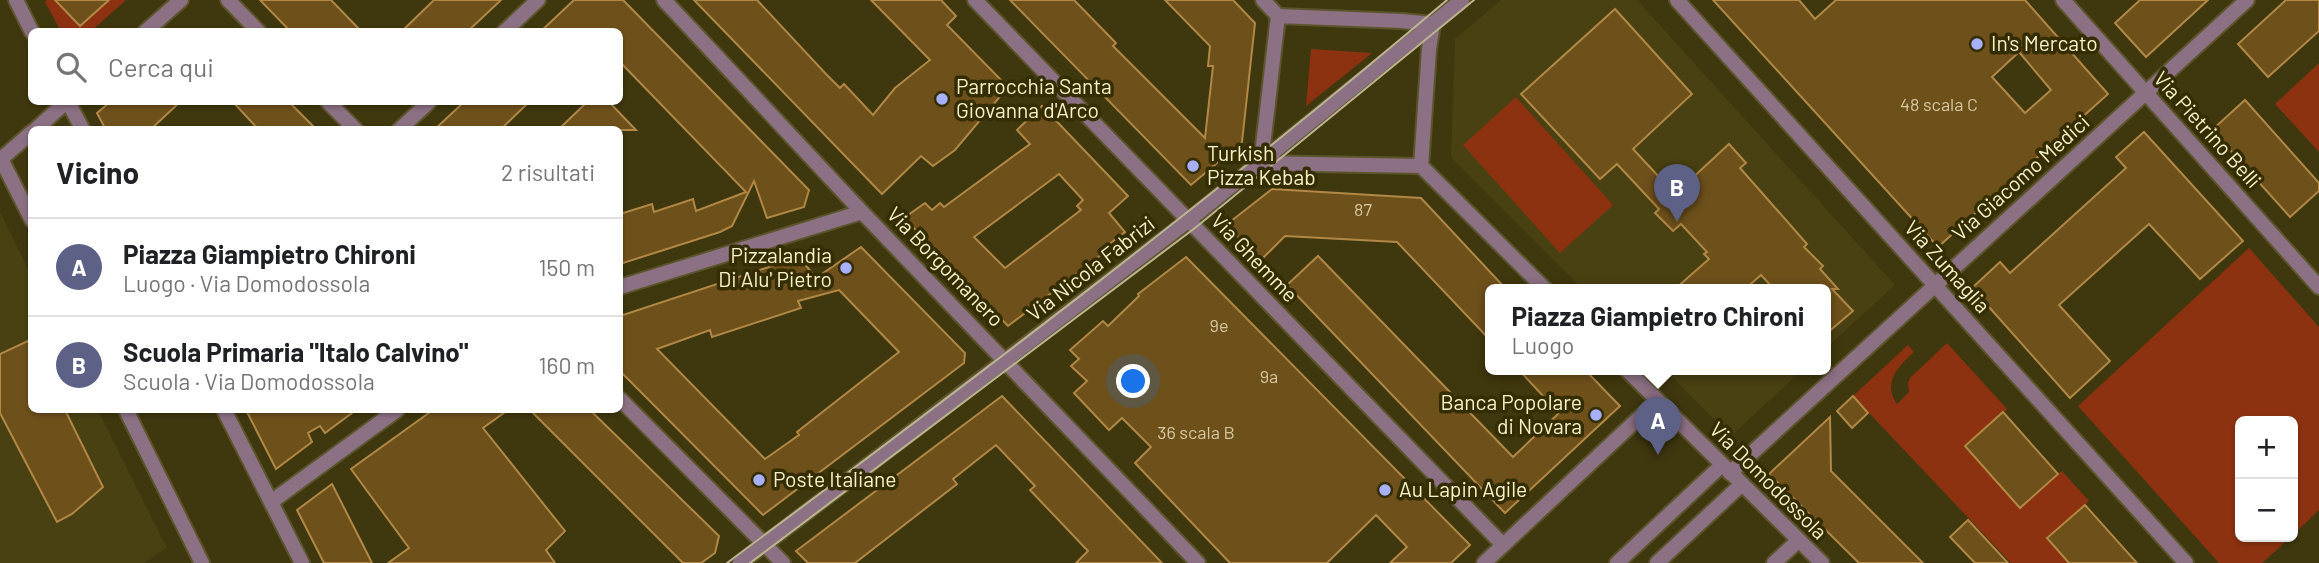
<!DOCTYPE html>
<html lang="it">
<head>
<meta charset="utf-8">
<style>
  body { margin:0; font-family:Barlow,sans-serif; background:#f6f6f6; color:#202124 }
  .controls { position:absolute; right:21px; bottom:21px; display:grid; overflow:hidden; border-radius:10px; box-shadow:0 2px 5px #0004 }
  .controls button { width:63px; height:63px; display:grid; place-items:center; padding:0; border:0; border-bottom:2px solid #e0e0e0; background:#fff; color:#202124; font:35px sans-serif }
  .you { position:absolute; left:1134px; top:382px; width:24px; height:24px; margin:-18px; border:5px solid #fff; border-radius:50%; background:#1a73e8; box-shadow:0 0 0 10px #1a73e833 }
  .badge { display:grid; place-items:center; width:46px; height:46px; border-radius:50%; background:#5d6185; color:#fff; font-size:23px; font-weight:700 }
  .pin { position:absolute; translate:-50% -58px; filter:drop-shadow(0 2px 4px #0008) }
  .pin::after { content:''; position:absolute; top:37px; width:24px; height:21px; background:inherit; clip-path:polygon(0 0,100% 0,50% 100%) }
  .popup { position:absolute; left:1485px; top:284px; width:346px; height:91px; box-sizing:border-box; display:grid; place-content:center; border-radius:10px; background:#fff; filter:drop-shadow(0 2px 5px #0005); font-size:23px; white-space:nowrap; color:#757577 }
  .popup b { font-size:26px; color:#202124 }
  .popup::after { content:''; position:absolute; left:50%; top:100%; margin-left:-14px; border:14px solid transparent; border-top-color:#fff }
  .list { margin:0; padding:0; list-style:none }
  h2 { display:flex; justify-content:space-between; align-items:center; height:91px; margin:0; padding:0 28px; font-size:30px }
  h2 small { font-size:23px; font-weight:400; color:#757577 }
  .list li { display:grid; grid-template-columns:46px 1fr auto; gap:21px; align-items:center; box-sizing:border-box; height:98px; padding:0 28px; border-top:2px solid #e0e0e0 }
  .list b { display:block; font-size:26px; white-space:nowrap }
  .list p { margin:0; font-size:23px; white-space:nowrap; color:#757577 }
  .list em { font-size:23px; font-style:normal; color:#757577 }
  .icon { flex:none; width:38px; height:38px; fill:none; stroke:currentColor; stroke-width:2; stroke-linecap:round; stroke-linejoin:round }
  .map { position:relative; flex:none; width:2319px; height:563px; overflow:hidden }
  .search { position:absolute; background:#fff; box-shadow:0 2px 5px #0004; left:28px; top:28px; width:595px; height:77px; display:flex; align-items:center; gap:18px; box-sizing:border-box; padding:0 24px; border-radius:10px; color:#757577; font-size:26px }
  .panel { position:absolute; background:#fff; box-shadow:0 2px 5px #0004; left:28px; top:126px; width:595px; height:287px; border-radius:10px }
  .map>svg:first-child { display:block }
  .built { fill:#4a4112 }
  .green { fill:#8d3210 }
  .building { fill:#6e501b; stroke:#b18845; stroke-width:2; fill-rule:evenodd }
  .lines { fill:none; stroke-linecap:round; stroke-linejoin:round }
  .minor-casing { stroke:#5c552c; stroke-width:18 }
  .tertiary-casing { stroke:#5c552c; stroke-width:18 }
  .minor { stroke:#8c7083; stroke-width:14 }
  .tertiary { stroke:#8c7083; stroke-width:14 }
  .tram { stroke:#bcb58f; stroke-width:2 }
  .poi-dot { fill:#a8b0fc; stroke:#352d02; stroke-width:2.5 }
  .labels { text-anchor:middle; stroke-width:7; stroke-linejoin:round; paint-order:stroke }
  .number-label { font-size:18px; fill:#d5c89f }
  .poi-label { font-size:21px; fill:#f7f0cb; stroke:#352d02; text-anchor:start }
  .street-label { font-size:21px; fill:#f7f0cb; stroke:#352d02 }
</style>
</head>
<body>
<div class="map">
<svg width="2319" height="563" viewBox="0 0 2319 563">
  <rect width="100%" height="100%" fill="#3f370e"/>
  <g class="built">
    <path d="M1501 0H1637L1895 285 1826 348V289H1583L1451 157 1455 39Z"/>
    <path d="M0 212 31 275 32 410H98L167 548 144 563H0Z"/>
    <path d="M1664 369H1803L1731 436Z"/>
  </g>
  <g class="green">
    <path d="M47 0H126L90 32 61 31 45 2Z"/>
    <path d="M1311 49 1372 53 1306 106Z"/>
    <path d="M2319 63V152L2275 104Z"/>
    <path d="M1516 97 1613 205 1560 253 1463 145Z"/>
    <path d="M2249 248 2319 327V510L2293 535V421H2240V537H2291L2262 563H2219L2078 406Z"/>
    <path d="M1947 343 2007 409 1965 446 2019 508 2062 471 2089 501 2048 538 2069 563H2011L1853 396 1908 345 1914 352C1898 367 1882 382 1897 404L1909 392 1908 383 1910 378Z"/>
  </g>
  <g class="building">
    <path d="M55 0H109L80 26Z"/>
    <path d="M260 0H331L362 32H291Z"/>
    <path d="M434 0H501L467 32H401Z"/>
    <path d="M574 0H623L809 190 804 207 767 218 754 181 732 226 720 232 620 264V214L652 204 654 212 693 199 696 211 746 192 620 62V32H540Z"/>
    <path d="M694 0H757L826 74 840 88 844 84 873 115 895 88 930 60 871 0H941L956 16 947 25 1008 87 955 150 933 166 921 156 882 194Z"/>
    <path d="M1010 0H1074L1116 43 1113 46 1205 138 1213 66H1208L1210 46 1165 0H1233L1255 23 1242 142 1191 185Z"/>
    <path d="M1713 0H1799L1815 19 1836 0H2025L2108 94 1938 247ZM2019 52 2051 90 2025 113 1992 77Z"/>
    <path d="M2140 0H2208L2146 57 2115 23Z"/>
    <path d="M2286 0H2319V31L2268 77 2238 44Z"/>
    <path d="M1615 9 1692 94 1633 149 1675 194 1729 144 1746 163 1740 168 1807 244 1804 247 1823 266 1820 269 1838 289H1832L1853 311 1826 334V289H1774L1761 275 1745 289H1675L1709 259 1704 254 1707 252 1681 224 1673 231 1655 213 1659 209 1617 164 1600 179 1521 94Z"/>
    <path d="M2245 100 2319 183V191L2290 217 2212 130Z"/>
    <path d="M110 102H180L150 130H106L97 113Z"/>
    <path d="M233 102H289L317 130H259Z"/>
    <path d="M464 102H529L500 130H434Z"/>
    <path d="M587 102H609L636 130H558Z"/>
    <path d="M1042 106 1128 196 1109 213 1125 232 1099 252 1101 255 1008 326 904 218 925 203 932 210 940 203 944 207 1030 144 1017 130ZM1059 174 1083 200 1077 206 1081 210 1005 268 974 237Z"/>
    <path d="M2144 132 2243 241 2200 279 2149 224 2059 305 2110 361 2070 398 1972 288 2000 262 2010 273 2126 168 2116 157Z"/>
    <path d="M1272 189 1421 198 1506 289H1490V340L1397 242 1285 236 1261 260 1226 225Z"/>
    <path d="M861 247 965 353 964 363 763 515 620 371V316L799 257 816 278ZM839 290 899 352 797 432 799 435 765 459 657 349 710 330 712 337 801 308 798 301Z"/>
    <path d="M1318 256 1513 457 1559 413 1518 369H1584L1620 406 1505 513 1287 285Z"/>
    <path d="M1186 257 1470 545 1451 563H1390L1407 547 1376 515 1327 563H1230L1135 463 1151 447 1122 418 1109 430 1074 393 1087 381 1071 366 1079 359 1070 350 1103 321 1108 326 1139 296 1138 294Z"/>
    <path d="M32 339V410H65L103 487 72 514 57 522 0 413V354Z"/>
    <path d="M1002 396 1162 563H1076L1088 551 1030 490 1035 486 996 445 953 479 957 484 855 563H808L796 551Z"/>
    <path d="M1853 396 1868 413 1852 428 1837 411Z"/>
    <path d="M246 410H356L325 433 320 426 308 433 312 442 276 469Z"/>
    <path d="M433 410H508L483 428 565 531 546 550 555 563H388L409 548 351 469Z"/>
    <path d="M530 410H590L719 536 715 553 701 563H683Z"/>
    <path d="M2003 412 2058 474 2020 508 1965 446Z"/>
    <path d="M1830 417 1831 471 1923 563H1859L1769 474Z"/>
    <path d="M332 484 365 549 372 563H324L297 510Z"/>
    <path d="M2085 505 2137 563H2069L2047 538Z"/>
    <path d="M1968 520 2008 563H1975L1950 537Z"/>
  </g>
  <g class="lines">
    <g class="minor-casing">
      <g id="minor">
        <path d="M16 0 32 32"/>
        <path d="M228 0 259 32"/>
        <path d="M664 0 862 212 1198 563"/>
        <path d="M975 0 1503 545"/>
        <path d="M1263 0 1278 16"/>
        <path d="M1677 0 2186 563"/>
        <path d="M2063 0 2319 287"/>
        <path d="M1278 16 1402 21 1433 24 1429 49 1421 166 1261 163Z"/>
        <path d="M504 32 538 0"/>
        <path d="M328 102 356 130"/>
        <path d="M399 130 429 102"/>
        <path d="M1421 166 1545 289"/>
        <path d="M620 287 862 212"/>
        <path d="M1626 369 1822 563"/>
        <path d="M620 399 783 563"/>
        <path d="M1730 473 2247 0"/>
        <path d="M271 502 397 410"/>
        <path d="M740 563 1188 221 1462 0"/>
        <path d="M1484 563 1657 401"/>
        <path d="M1617 563 1722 465"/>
        <path d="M1657 563 1742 484"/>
        <path d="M1774 563 1799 540"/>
      </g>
    </g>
    <g class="tertiary-casing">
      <g id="tertiary">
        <path d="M145 32 181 0"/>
        <path d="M68 102 83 130"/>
        <path d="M35 130 66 102"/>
        <path d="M1 159 32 220"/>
        <path d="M0 160 32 132"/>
        <path d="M126 410 202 563"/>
        <path d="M224 410 302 563"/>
      </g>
    </g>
    <use href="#minor" class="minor"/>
    <use href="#tertiary" class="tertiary"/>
    <g class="tram">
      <path d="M727 563C971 381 1215 197 1447 0"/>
      <path d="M750 563 1195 228 1474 0"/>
    </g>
  </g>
  <g class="poi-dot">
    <circle cx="1977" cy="44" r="7"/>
    <circle cx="942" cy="99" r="7"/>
    <circle cx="1193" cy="166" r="7"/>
    <circle cx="846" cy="268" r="7"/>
    <circle cx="1596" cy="415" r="7"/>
    <circle cx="759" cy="480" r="7"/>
    <circle cx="1385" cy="490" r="7"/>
  </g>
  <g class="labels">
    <g class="number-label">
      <text x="1939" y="111">48 scala C</text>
      <text x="1363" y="216">87</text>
      <text x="1219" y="332">9e</text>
      <text x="1269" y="383">9a</text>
      <text x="1196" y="439">36 scala B</text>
    </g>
    <g class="poi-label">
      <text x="1991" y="51">In's Mercato</text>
      <text x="956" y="94">Parrocchia Santa<tspan x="956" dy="24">Giovanna d'Arco</tspan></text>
      <text x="1207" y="161">Turkish<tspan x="1207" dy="24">Pizza Kebab</tspan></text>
      <text x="832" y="263" text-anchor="end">Pizzalandia<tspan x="832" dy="24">Di Alu' Pietro</tspan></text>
      <text x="1582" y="410" text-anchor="end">Banca Popolare<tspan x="1582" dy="24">di Novara</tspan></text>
      <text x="773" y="487">Poste Italiane</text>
      <text x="1399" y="497">Au Lapin Agile</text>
    </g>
    <g class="street-label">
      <text transform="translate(2207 130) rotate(48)" y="7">Via Pietrino Belli</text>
      <text transform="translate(2021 178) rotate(-42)" y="7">Via Giacomo Medici</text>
      <text transform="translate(1254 258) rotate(46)" y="7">Via Ghemme</text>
      <text transform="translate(945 267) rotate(46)" y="7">Via Borgomanero</text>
      <text transform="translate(1947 267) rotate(48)" y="7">Via Zumaglia</text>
      <text transform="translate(1091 269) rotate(-38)" y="7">Via Nicola Fabrizi</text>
      <text transform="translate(1768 481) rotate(45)" y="7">Via Domodossola</text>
    </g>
  </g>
</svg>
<div class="controls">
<button>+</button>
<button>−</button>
</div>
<div class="you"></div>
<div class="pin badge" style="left:1658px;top:455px">A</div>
<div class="popup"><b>Piazza Giampietro Chironi</b>Luogo</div>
<div class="pin badge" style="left:1677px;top:222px">B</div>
<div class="search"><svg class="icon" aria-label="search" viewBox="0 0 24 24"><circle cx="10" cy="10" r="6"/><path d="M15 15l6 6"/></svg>Cerca qui</div>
<section class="panel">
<h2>Vicino<small>2 risultati</small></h2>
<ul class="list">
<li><span class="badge">A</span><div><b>Piazza Giampietro Chironi</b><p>Luogo · Via Domodossola</p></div><em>150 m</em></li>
<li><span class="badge">B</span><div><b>Scuola Primaria &quot;Italo Calvino&quot;</b><p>Scuola · Via Domodossola</p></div><em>160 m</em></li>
</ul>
</section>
</div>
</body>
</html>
